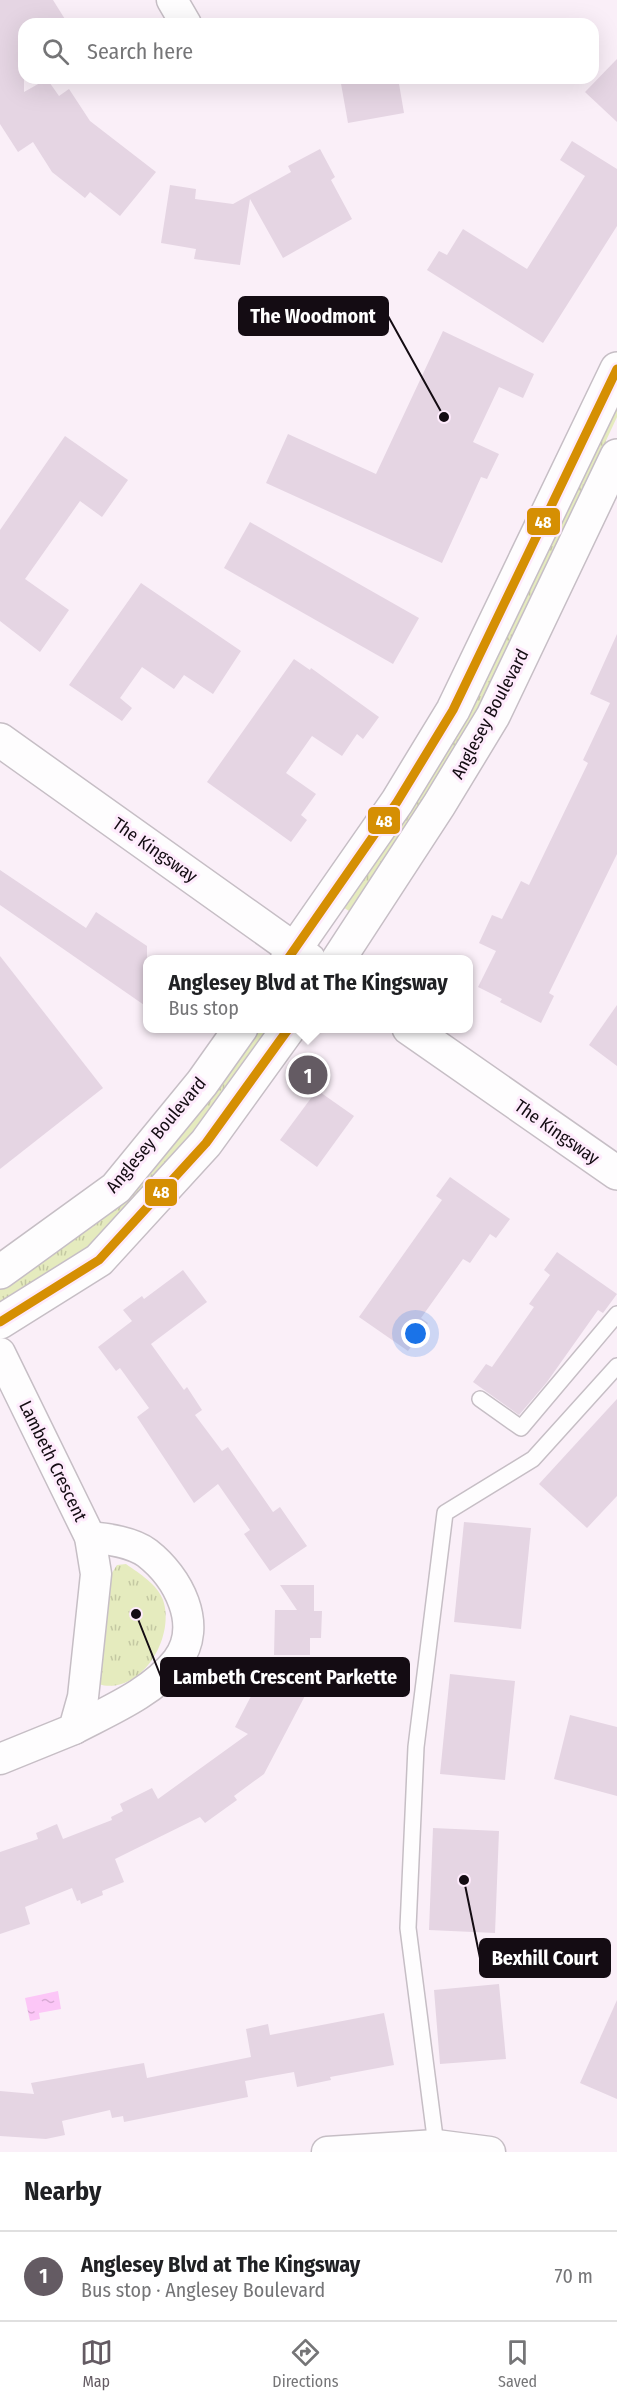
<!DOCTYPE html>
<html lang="en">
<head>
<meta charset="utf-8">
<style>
  body { margin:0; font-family:"Fira Sans Condensed",sans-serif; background:#f6f6f6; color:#202124 }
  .you { position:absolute; left:416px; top:1334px; width:21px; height:21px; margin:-15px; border:4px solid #fff; border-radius:50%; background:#1a73e8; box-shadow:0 0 0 9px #1a73e833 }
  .badge { display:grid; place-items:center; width:39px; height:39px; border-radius:50%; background:#645b63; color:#fff; font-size:20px; font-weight:700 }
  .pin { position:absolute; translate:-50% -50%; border:3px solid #fff; box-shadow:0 2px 6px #0006 }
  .popup { position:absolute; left:143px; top:955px; width:330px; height:78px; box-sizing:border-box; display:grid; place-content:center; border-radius:12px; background:#fff; filter:drop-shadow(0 2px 4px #0005); font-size:20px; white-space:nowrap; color:#757577 }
  .popup b { font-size:22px; color:#202124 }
  .popup::after { content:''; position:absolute; left:50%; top:100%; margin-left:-12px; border:12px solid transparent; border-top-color:#fff }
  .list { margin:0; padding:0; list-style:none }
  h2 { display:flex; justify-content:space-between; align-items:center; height:78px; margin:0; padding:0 24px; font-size:26px }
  h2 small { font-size:20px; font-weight:400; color:#757577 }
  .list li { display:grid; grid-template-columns:39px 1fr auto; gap:18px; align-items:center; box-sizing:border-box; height:90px; padding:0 24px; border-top:2px solid #e0e0e0 }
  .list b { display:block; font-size:22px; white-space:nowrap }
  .list p { margin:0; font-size:20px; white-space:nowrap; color:#757577 }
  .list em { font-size:20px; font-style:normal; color:#757577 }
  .icon { flex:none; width:33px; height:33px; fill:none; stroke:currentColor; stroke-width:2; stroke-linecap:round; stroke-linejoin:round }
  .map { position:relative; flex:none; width:617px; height:2152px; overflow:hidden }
  .search { position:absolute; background:#fff; box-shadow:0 6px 24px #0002; left:18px; right:18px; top:18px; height:66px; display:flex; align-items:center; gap:15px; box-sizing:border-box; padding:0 21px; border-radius:18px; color:#757577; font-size:22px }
  .sheet { height:168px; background:#fff }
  nav { display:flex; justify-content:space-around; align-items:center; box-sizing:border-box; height:84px; border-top:2px solid #e0e0e0; background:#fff; font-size:16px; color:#757577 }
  nav a { display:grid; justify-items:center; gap:3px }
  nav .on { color:#645b63 }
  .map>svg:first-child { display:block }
  .grass { fill:url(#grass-tufts) }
  .water { fill:url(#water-ripples) }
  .building { fill:#e5d5e3 }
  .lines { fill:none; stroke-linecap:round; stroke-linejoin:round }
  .service-casing { stroke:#c6bec5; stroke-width:18 }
  .minor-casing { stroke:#c6bec5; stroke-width:33 }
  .tertiary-casing { stroke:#c6bec5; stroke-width:36 }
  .service { stroke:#fefdfe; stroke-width:15 }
  .minor { stroke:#fefdfe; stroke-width:30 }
  .tertiary { stroke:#fefdfe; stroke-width:33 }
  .bus-1-casing { stroke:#feebfc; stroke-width:14 }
  .bus-1 { stroke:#d58f03; stroke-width:9 }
  .labels { text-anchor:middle; stroke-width:6; stroke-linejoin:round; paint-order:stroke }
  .street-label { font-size:18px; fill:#140c13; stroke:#feebfc }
  .leader { fill:none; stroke:#140c13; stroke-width:2 }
  .callout-dot { fill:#140c13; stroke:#feebfc; stroke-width:2 }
  .callout { fill:#140c13; stroke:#140c13; stroke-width:2 }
  .callout-label { font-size:20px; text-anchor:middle; font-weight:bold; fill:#fff }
  .line-badge { stroke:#feebfc; stroke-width:2 }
  .badge-label { font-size:16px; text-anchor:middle; font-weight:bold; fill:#fff }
</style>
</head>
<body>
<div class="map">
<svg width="617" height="2152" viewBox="0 0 617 2152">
  <defs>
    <pattern id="grass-tufts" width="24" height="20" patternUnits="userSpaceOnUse" patternTransform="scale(1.5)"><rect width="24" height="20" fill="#e5ebbe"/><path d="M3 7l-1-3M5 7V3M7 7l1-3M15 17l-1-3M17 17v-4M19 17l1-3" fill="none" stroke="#c4c8a2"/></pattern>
    <pattern id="water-ripples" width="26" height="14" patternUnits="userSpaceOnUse" patternTransform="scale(1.5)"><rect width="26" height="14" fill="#fcc6f7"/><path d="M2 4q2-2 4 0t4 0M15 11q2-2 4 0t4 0" fill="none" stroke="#d7a9d3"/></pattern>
  </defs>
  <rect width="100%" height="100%" fill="#faeff8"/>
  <g class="grass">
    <path d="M617 386V417L487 697 411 821 349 911 338 904Z"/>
    <path d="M249 1029H279L224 1110 98 1240 6 1300 0 1301V1277L30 1257Z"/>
    <path d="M126 1564C140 1574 157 1584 163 1600 176 1638 140 1697 98 1684L106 1633 110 1576 117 1565Z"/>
  </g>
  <path class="water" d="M58 1991 61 2009 39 2013 40 2019 30 2021 25 1998Z"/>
  <g class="building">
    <path d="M0 0H53L68 24H24V92L47 79 59 96 69 89 90 121 156 172 120 216 90 192 85 198 52 172 33 142 18 152 0 124Z"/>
    <path d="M617 59V122L585 92Z"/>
    <path d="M340 78H398L404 113 348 123Z"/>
    <path d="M572 141 617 169V226L543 343 427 270 439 251 447 255 463 229 527 269 585 176 560 160Z"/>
    <path d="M320 149 335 177 331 180 352 219 283 258 250 199 240 265 194 259 196 249 161 243 170 185 196 189 195 199 233 204 291 172 288 166Z"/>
    <path d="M443 331 534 374 523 398 499 387 473 442 499 454 487 479 481 477 442 563 266 483 288 434 376 474Z"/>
    <path d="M65 436 128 480 102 517 80 501 25 579 69 610 40 652 0 621V530Z"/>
    <path d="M250 522 419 618 393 664 224 568Z"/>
    <path d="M141 583 241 651 213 694 184 675 174 689 142 667 120 698 132 708 122 721 69 685Z"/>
    <path d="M617 634V854L549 993 554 996 541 1023 500 1002 502 999 478 987 496 951 479 943 492 915 502 919 521 881 529 885 588 763 583 760 610 703 590 694Z"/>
    <path d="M294 659 310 670 311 668 379 717 363 739 357 734 342 756 312 736 286 773 316 794 301 815 307 820 291 842 207 782Z"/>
    <path d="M0 870 86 928 96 912 147 946V1007L0 905Z"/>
    <path d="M0 956 103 1088 0 1169Z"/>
    <path d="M617 1005V1066L589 1045Z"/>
    <path d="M317 1090 354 1116 317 1167 280 1140Z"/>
    <path d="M450 1177 510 1219 496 1238 490 1234 470 1263 463 1259 421 1318 428 1323 408 1351 359 1317 442 1200 436 1196Z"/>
    <path d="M557 1252 617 1294 603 1313 598 1310 547 1382 519 1415 473 1382 486 1364 492 1367 534 1307 529 1304 550 1275 544 1270Z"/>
    <path d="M183 1270 207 1302 151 1344 184 1390 187 1387 202 1410 195 1415 222 1451 228 1447 273 1512 280 1507 307 1546 270 1571 244 1534 250 1530 218 1484 194 1503 137 1417 149 1408 120 1368 116 1371 98 1347 132 1321 123 1310 142 1296 144 1299Z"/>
    <path d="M617 1399V1496L587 1528 539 1484Z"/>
    <path d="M464 1522 531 1528 521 1629 454 1622Z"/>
    <path d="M280 1585H314V1611H322L321 1638H310V1655H274L275 1610H297Z"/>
    <path d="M265 1669 307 1692 264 1774 234 1796 237 1800 205 1823 200 1817 115 1859 124 1882 102 1891 103 1895 81 1904 80 1900 77 1901 72 1888 25 1907 30 1924 0 1934V1852L38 1839 36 1833 57 1824 63 1839 112 1820 111 1817 123 1811 120 1804 152 1788 158 1799 248 1734 235 1727Z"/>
    <path d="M450 1674 515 1681 505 1780 440 1774Z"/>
    <path d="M570 1715 617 1727V1796L554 1779Z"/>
    <path d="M433 1828 499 1831 495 1933 429 1930Z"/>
    <path d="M499 1984 506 2059 440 2064 434 1990Z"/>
    <path d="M617 2000V2099L580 2083Z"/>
    <path d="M384 2013 394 2065 330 2077 331 2080 297 2087 294 2072 245 2081 248 2097 124 2122 123 2116 112 2118 110 2110 62 2121 65 2135 46 2139 0 2136V2091L34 2094 31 2083 144 2063 147 2078 251 2057 246 2029 268 2024 270 2035Z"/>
  </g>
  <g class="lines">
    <g class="service-casing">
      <g id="service">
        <path d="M480 1399 521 1428 617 1314"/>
        <path d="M436 2145 408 1928 416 1747 445 1513 533 1459 617 1366"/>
      </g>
    </g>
    <g class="minor-casing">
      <g id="minor">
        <path d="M172 0 186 24"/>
        <path d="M0 1353 90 1537 96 1574 83 1697 74 1729 0 1759"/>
        <path d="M74 1729C108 1711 152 1693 177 1661 204 1625 178 1577 147 1553 132 1542 108 1539 90 1537"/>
        <path d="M327 2152 436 2145 490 2152"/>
      </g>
    </g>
    <g class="tertiary-casing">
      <g id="tertiary">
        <path d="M0 740 309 960"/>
        <path d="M287 960 397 802 453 710 617 369"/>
        <path d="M338 960 439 805 493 716 617 456"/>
        <path d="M409 1028 617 1173"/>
        <path d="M0 1272 116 1188 202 1083 241 1028"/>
        <path d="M0 1322 99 1260 206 1143 289 1028"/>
      </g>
    </g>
    <use href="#service" class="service"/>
    <use href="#minor" class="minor"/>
    <use href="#tertiary" class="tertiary"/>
    <g class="bus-1-casing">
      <g id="bus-1">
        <path d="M287 960 397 802 453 710 617 369"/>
        <path d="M0 1322 99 1260 206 1143 289 1028"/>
      </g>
    </g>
    <use href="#bus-1" class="bus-1"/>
  </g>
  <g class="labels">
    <g class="street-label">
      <text transform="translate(490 714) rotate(-62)" y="6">Anglesey Boulevard</text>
      <text transform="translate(155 850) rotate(35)" y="6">The Kingsway</text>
      <text transform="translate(557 1132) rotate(35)" y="6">The Kingsway</text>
      <text transform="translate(156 1135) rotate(-50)" y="6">Anglesey Boulevard</text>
      <text transform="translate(53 1461) rotate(64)" y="6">Lambeth Crescent</text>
    </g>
  </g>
  <path class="leader" d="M444 417L388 316M136 1614L161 1677M464 1880L480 1958"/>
  <g class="callout-dot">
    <circle cx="444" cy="417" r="6"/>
    <circle cx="136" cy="1614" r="6"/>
    <circle cx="464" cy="1880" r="6"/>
  </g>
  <g class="callout">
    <rect x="239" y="297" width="149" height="38" rx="6"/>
    <rect x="161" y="1658" width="248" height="38" rx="6"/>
    <rect x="480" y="1939" width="130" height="38" rx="6"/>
  </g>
  <g class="callout-label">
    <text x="313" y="323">The Woodmont</text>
    <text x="285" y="1684">Lambeth Crescent Parkette</text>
    <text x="545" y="1965">Bexhill Court</text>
  </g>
  <g class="line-badge">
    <rect x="526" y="507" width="35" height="29" rx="6" fill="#d58f03"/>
    <rect x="367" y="806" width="34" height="29" rx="6" fill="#d58f03"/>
    <rect x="144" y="1178" width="34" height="29" rx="6" fill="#d58f03"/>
  </g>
  <g class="badge-label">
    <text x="543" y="528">48</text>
    <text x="384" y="827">48</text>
    <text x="161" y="1198">48</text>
  </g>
</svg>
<div class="you"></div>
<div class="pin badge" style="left:308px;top:1075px">1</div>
<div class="popup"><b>Anglesey Blvd at The Kingsway</b>Bus stop</div>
<div class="search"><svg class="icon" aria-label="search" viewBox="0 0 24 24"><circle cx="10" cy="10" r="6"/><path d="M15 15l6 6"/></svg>Search here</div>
</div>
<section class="sheet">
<h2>Nearby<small></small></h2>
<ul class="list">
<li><span class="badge">1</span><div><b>Anglesey Blvd at The Kingsway</b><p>Bus stop · Anglesey Boulevard</p></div><em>70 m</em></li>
</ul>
</section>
<nav>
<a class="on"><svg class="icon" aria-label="map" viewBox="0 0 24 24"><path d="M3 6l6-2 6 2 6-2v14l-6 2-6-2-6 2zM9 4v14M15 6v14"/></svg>Map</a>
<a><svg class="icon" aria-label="directions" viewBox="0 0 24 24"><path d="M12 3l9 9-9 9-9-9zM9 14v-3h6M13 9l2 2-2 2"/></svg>Directions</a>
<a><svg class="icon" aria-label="saved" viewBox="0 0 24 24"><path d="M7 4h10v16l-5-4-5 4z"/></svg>Saved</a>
</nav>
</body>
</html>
